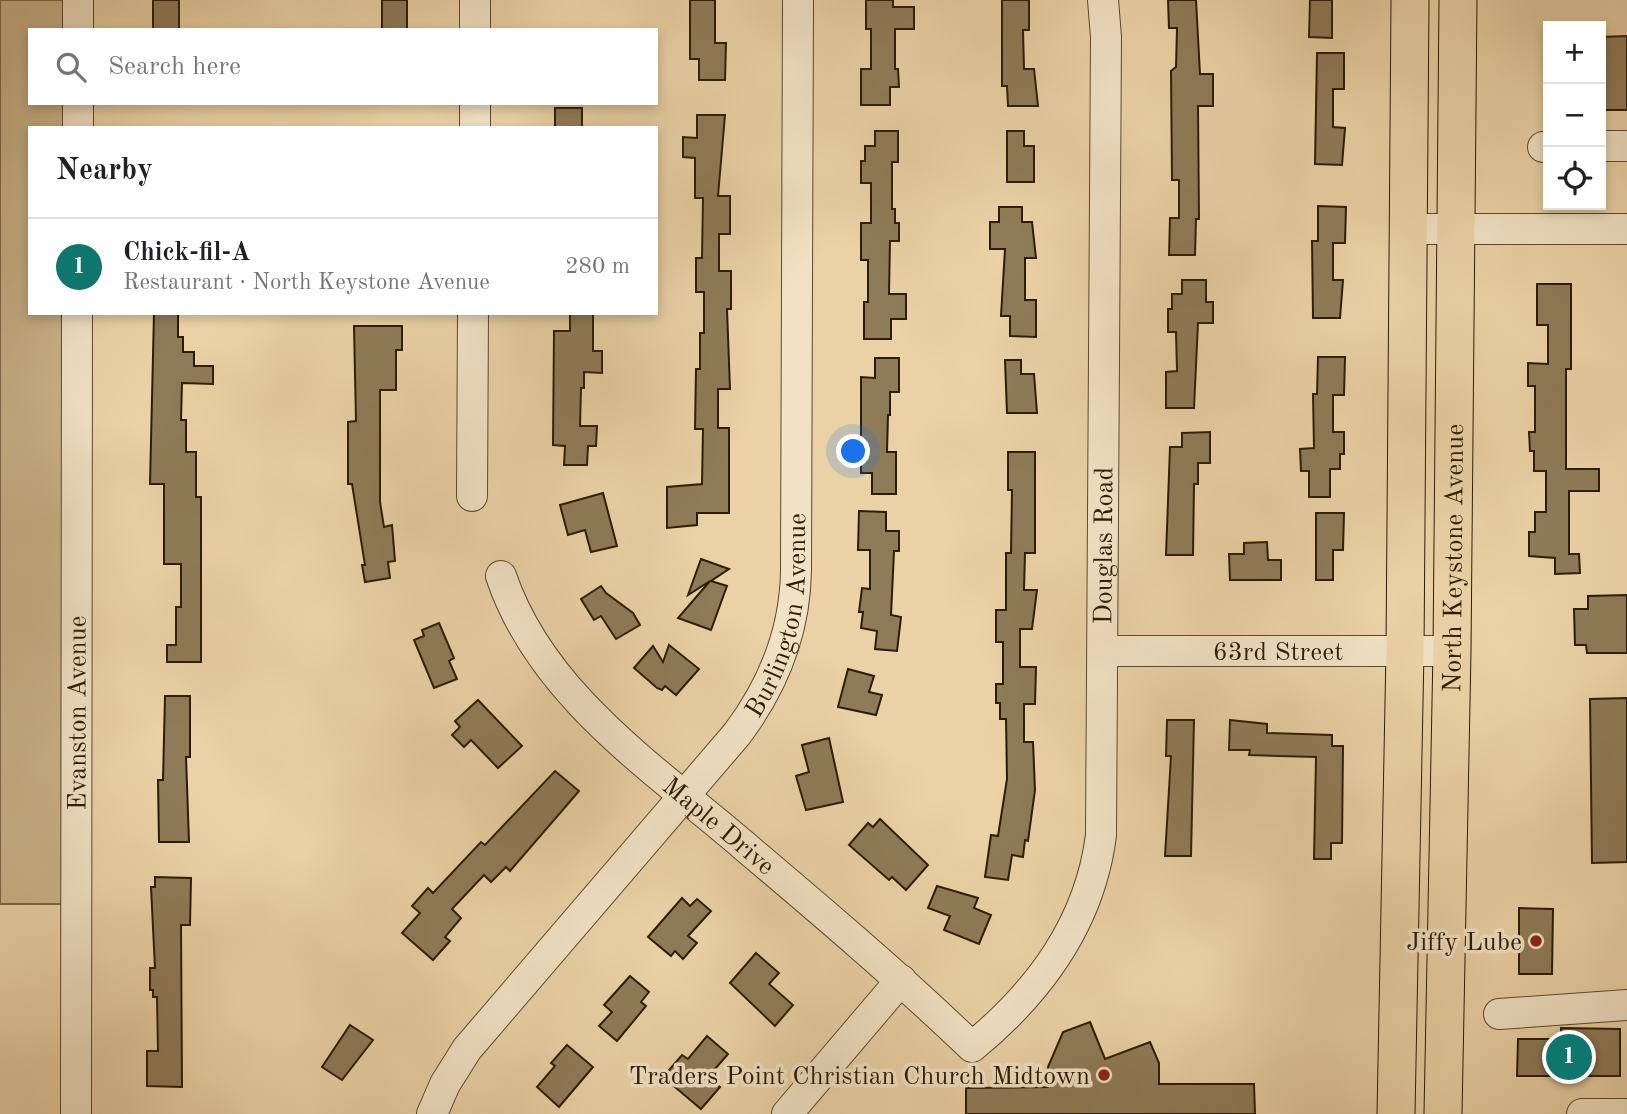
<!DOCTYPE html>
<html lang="en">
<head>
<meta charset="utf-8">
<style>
  body { margin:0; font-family:"Old Standard TT",serif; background:#f6f6f6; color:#202124 }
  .controls { position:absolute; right:21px; top:21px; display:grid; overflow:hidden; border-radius:0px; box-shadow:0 4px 10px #0003 }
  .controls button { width:63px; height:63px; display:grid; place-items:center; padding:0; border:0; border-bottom:2px solid #e0e0e0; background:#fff; color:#202124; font:35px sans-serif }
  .you { position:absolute; left:854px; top:452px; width:24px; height:24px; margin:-18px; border:5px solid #fff; border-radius:50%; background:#1a73e8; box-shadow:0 0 0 10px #1a73e833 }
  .badge { display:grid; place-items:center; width:46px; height:46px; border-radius:50%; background:#0f766e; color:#fff; font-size:23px; font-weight:700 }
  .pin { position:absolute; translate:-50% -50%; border:4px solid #fff; box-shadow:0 2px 7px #0006 }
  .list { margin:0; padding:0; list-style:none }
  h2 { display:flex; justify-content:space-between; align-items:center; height:91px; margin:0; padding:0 28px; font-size:30px }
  h2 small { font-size:23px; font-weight:400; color:#757577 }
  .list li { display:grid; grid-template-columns:46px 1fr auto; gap:21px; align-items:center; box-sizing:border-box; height:98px; padding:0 28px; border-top:2px solid #e0e0e0 }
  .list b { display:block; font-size:26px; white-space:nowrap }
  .list p { margin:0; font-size:23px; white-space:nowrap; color:#757577 }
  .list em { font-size:23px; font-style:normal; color:#757577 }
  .icon { flex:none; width:38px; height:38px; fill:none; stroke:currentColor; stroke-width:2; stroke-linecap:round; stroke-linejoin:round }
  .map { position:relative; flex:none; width:1627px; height:1114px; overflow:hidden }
  .search { position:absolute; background:#fff; box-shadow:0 4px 10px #0003; left:28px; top:28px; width:630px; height:77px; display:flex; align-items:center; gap:18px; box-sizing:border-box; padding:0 24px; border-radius:0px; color:#757577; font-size:26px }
  .panel { position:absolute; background:#fff; box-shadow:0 4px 10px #0003; left:28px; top:126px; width:630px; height:189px; border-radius:0px }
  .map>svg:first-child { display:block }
  .green { fill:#cab38a; stroke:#7c6847; stroke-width:2 }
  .building { fill:#8f7b58; stroke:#2d1c04; stroke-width:2 }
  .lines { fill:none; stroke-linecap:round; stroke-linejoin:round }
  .minor-casing { stroke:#5c4a2c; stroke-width:32 }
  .major-casing { stroke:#2d1c04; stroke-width:39 }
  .minor { stroke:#f1e2c5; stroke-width:30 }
  .major { stroke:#ead2a6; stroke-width:37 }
  .poi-dot { fill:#8f2418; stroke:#f1e2c5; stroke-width:2.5 }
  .labels { text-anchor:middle; stroke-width:7; stroke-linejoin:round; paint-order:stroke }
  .street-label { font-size:26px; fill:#2d1c04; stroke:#f1e2c5 }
  .poi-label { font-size:26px; fill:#2d1c04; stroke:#f1e2c5; text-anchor:end }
</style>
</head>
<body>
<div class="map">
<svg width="1627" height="1114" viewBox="0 0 1627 1114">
  <rect width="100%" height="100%" fill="#ead2a6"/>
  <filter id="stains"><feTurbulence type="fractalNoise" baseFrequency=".00286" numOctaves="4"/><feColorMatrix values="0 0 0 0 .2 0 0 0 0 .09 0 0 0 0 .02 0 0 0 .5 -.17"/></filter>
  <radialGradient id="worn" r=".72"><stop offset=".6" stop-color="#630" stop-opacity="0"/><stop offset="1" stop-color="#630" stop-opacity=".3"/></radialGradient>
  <path class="green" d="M0 0H78V30H30V103H78V128H30V313H78L77 904H0Z"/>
  <g class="building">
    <rect x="153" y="0" width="26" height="30"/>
    <rect x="382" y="0" width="25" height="30"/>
    <path d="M690 0H715V43H726L725 80H699V59H690Z"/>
    <path d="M866 0H893V7H914V29H895V69H898L899 87H890V105H861V69H871V29H866Z"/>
    <path d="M1002 0H1029V30H1023L1024 69H1034L1038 106H1008L1007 86H1002Z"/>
    <path d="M1168 0H1196L1200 74H1213V106H1198L1199 219H1196L1195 255H1169L1170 218H1179V180H1172L1171 71 1176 67 1177 28H1169Z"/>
    <path d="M1310 0H1332V38L1309 37Z"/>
    <path d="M1627 36V110H1601V37Z"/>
    <path d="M1317 53H1344V89H1333V127L1345 128 1342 165 1315 164Z"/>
    <rect x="555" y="108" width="27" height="20"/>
    <path d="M697 115H725L718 196H730V234H719V271H731V309H727L730 389H718V428H729V513H697V525L667 528V487L702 484 703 429H695L696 369H700V333H704V292H696V258H702L703 198H695V158L683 157V137L697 138Z"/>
    <path d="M875 131H898V162H892V209H895V223H899V241H890L889 294H906V319H891V339H864V302H868V260H861V223H871V183H861V161H865V146H875Z"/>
    <path d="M1007 131H1024V146H1034V182H1007Z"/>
    <path d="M1318 206 1346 207 1345 243H1333V280H1343L1340 318H1313L1312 241H1318Z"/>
    <path d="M999 207H1022V222H1032L1036 258H1025V300H1036V337L1010 336V316H1001L1005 249H990V222H999Z"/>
    <path d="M1182 280H1206V302H1213V323H1198L1194 408H1166V372L1177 371 1176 332H1168V309H1172V294H1182Z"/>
    <path d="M1537 284H1571V369H1566V469H1599V491H1569V554H1579L1580 573 1555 574V558L1529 556V532H1535V512H1546V471H1534V451H1530L1529 432H1535V386H1528V363L1548 364V325H1537Z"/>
    <path d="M154 313H178V337H183V352H194V366H213V384L182 383 181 420H186V452H196V497H201V662H167V645H176V607H181V564H164V484H150Z"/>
    <path d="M570 313H593V351H602V373L584 372V388H581L580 426H597L596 446H588L587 465H564L565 446 553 445 554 331H570Z"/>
    <path d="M354 326H402V350H396V390H380V502L384 527 392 525 395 561 388 562 390 578 365 582 362 565H365L352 484H348V422L356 421Z"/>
    <path d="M1318 357H1345L1344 395H1333V432H1344V454H1340V469H1330V497H1309V471H1301L1300 449 1314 448 1313 394H1317Z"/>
    <path d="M875 358H899V392H890V415H888L887 452H896V494H872V473H861V377L875 378Z"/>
    <path d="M1005 360H1021V374H1034L1037 413H1007Z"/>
    <path d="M1210 432V463H1198V484H1194L1193 555H1166L1170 447H1182V433Z"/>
    <path d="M1008 452H1035V553H1025L1024 590H1037L1032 629H1020V667H1036L1035 704H1024V742H1033L1035 790 1028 841 1025 840 1023 857 1012 855 1008 880 985 877 991 835 998 836 1007 779 1006 719H1000V703H996V684H1003V642H996V610H1006V553H1011L1012 490H1008Z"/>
    <path d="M603 493 617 546 591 552 585 530 568 535 560 505Z"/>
    <path d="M859 511 886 512V531H899V551H894L891 615 901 617 897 651 875 649 877 631 861 628 863 612H859L862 588 870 589V550H858Z"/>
    <path d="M1316 513H1344L1343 550H1333V580H1316Z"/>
    <path d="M1267 542 1268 560H1281V580H1230L1229 554H1244V543Z"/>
    <path d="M701 559 729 569 711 581 727 586 711 630 678 618 710 581 688 595Z"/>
    <path d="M601 586 606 593 633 613 640 625 616 639 601 616 594 620 581 599Z"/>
    <path d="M1627 595V653H1587L1586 645H1575L1574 609H1588V596Z"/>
    <path d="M439 623 454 658 449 661 457 679 434 688 414 640 424 636 422 630Z"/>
    <path d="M669 645 699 669 676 695 665 686 662 690 657 688 634 668 653 646 663 662Z"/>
    <path d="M848 669 874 676 869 692 882 695 876 715 838 707Z"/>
    <path d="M165 696H190V757H186L189 842H159L158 780H163Z"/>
    <path d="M1627 698V862L1592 863 1590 699Z"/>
    <path d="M478 700 522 746 498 768 471 740 464 747 452 735 460 727 455 721Z"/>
    <path d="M1167 720H1194L1191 856H1165L1171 756H1166Z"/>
    <path d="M1230 720 1267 724V733L1332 735V746H1343L1342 843H1331V859H1314L1316 757 1249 755 1250 750H1229Z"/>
    <path d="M829 738 843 802 806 810 796 776 809 772 802 745Z"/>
    <path d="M555 771 579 791 510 871 506 867 491 882 484 875 452 909 461 918 445 937 450 941 433 960 402 933 420 913 412 906 428 888 433 893 481 842 485 845Z"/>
    <path d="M880 819 928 865 906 890 892 877 889 880 849 845 868 823 873 827Z"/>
    <path d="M155 877 191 878 190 925H181L182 1087 147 1086V1051H158L157 997H153V990H150V968H155L151 887H155Z"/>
    <path d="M937 886 978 898 974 908 991 915 979 944 944 930 950 916 928 908Z"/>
    <path d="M682 898 690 906 697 899 711 911 688 936 697 943 683 959 675 951 671 956 648 937Z"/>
    <path d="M1519 908 1553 909 1552 974H1519Z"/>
    <path d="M756 953 779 973 769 984 793 1005 775 1026 730 983Z"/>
    <path d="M630 976 649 992 641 1002 646 1006 617 1041 599 1026 612 1012 604 1005Z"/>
    <path d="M1090 1022 1105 1059 1150 1042 1159 1063V1084H1254L1255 1114H966V1088L1050 1087 1048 1067 1063 1032Z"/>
    <path d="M350 1025 373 1040 342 1080 322 1067Z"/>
    <path d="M1561 1028 1620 1029V1076H1517L1518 1039H1561Z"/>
    <path d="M707 1036 728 1054 708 1077 720 1087 701 1109 663 1077 682 1055 688 1059Z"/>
    <path d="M567 1045 593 1067 559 1107 537 1087 555 1066 551 1063Z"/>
  </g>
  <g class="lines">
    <g class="minor-casing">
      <g id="minor">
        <path d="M78 30V0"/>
        <path d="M475 30V0"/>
        <path d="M78 128V103"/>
        <path d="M475 128V103"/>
        <path d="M1601 146H1627"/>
        <path d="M1543 147H1548"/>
        <path d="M1409 229H1627"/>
        <path d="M472 496 473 313"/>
        <path id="s1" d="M501 576C541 694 651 766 742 844 820 910 898 976 972 1047 1040 991 1090 923 1101 835L1106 37 1103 0"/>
        <path id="s2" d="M1103 651H1452"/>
        <path d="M1499 1014 1627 1005"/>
        <path id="s3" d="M76 1114 77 313"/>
        <path id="s4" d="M432 1114 445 1084 467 1049 737 734C773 686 795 632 796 571L798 0"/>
        <path d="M787 1114 901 980"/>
        <path d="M1582 1114H1627"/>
      </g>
    </g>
    <g class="major-casing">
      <g id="major">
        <path d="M1396 1114 1405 651 1410 0"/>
        <path id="s5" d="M1443 1114 1452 651 1458 0"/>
      </g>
    </g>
    <use href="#minor" class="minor"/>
    <use href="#major" class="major"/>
  </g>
  <g class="poi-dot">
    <circle cx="1536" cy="941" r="7"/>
    <circle cx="1104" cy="1075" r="7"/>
  </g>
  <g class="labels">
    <g class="street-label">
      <text dy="9" stroke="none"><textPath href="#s1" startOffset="1216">Douglas Road</textPath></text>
      <text dy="9" stroke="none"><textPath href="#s5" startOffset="556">North Keystone Avenue</textPath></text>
      <text dy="9" stroke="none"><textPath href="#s4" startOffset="618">Burlington Avenue</textPath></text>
      <text dy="9" stroke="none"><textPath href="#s2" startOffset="175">63rd Street</textPath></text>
      <text dy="9" stroke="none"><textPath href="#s3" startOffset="401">Evanston Avenue</textPath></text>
      <text dy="9" stroke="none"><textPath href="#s1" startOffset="336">Maple Drive</textPath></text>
    </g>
    <g class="poi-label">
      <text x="1522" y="950">Jiffy Lube</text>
      <text x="1090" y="1084">Traders Point Christian Church Midtown</text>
    </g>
  </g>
  <rect width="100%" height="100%" filter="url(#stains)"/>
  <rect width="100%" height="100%" fill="url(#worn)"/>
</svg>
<div class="controls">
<button>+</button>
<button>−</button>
<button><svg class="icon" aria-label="locate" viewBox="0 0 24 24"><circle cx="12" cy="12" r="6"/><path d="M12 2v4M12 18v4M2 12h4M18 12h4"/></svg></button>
</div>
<div class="you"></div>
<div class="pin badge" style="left:1569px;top:1057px">1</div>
<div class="search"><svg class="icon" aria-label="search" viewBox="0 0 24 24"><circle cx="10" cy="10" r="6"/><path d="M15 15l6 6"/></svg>Search here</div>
<section class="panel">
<h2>Nearby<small></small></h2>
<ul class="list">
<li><span class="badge">1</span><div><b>Chick-fil-A</b><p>Restaurant · North Keystone Avenue</p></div><em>280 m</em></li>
</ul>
</section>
</div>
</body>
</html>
